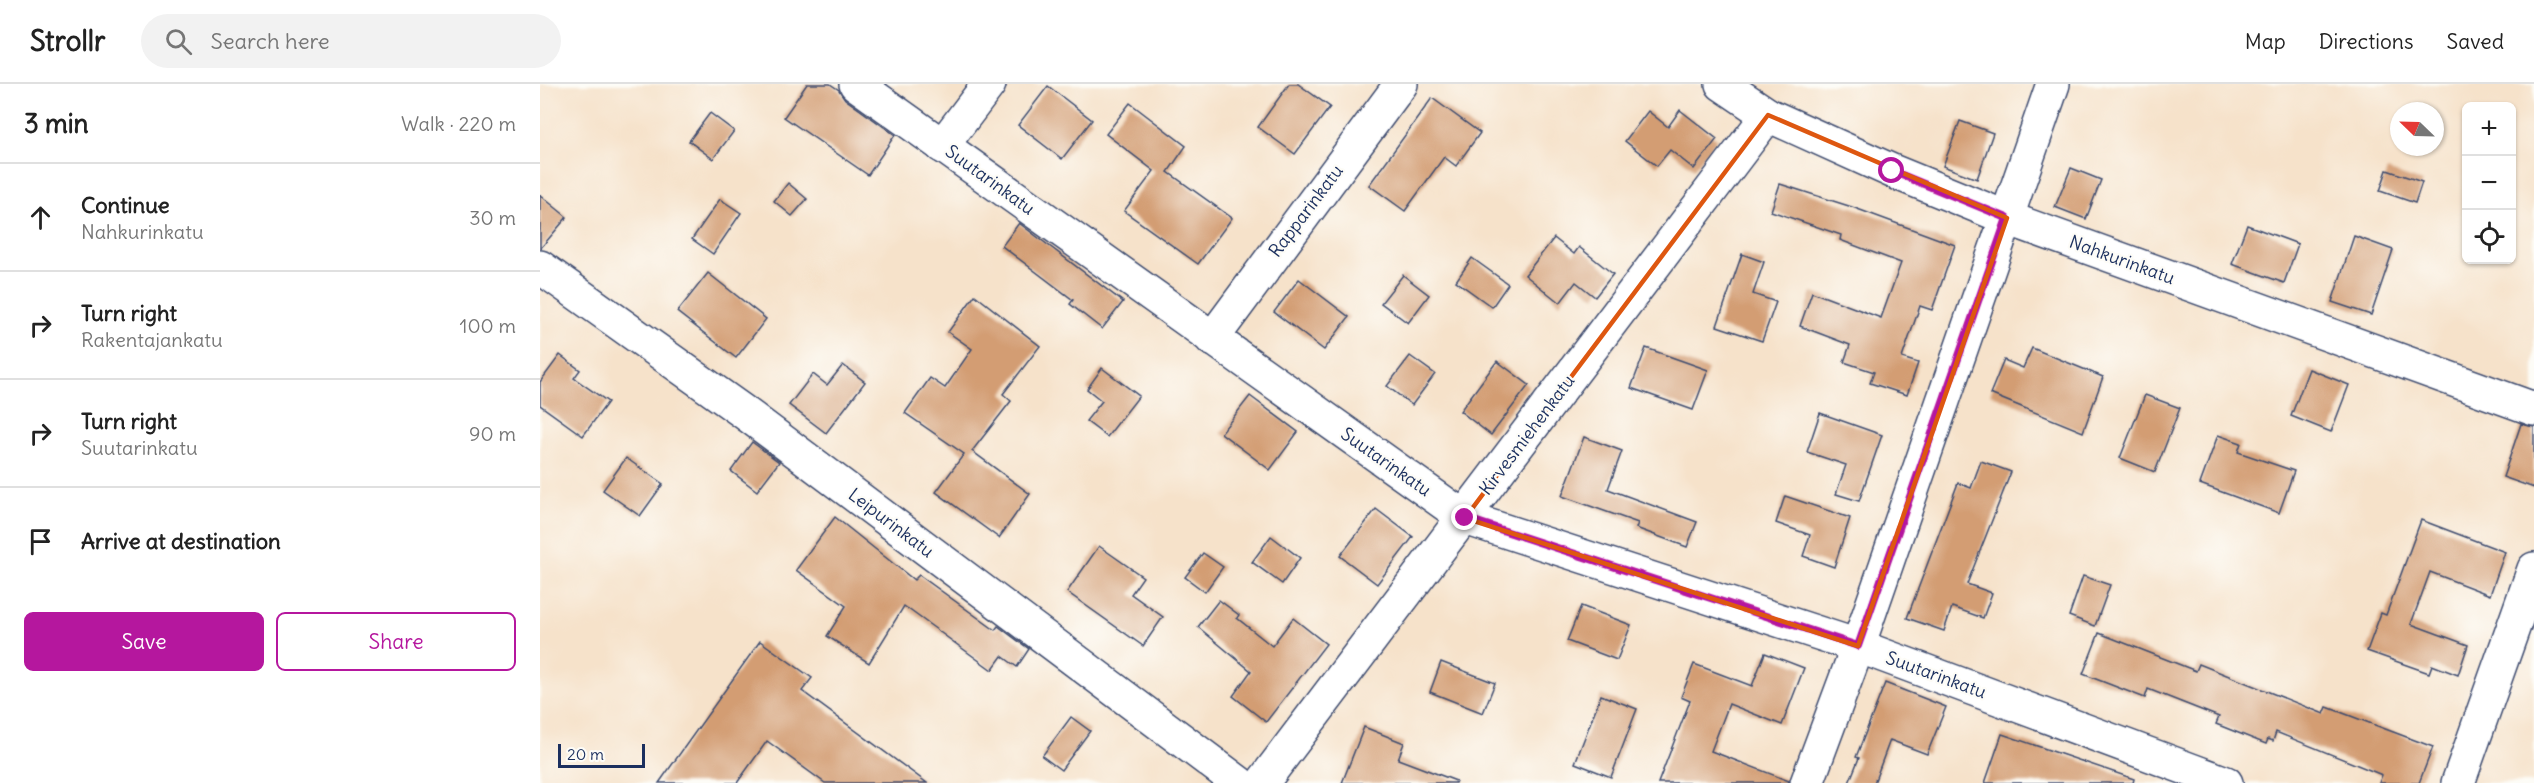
<!DOCTYPE html>
<html lang="en">
<head>
<meta charset="utf-8">
<style>
  body { margin:0; font-family:Delius,sans-serif; background:#f2f2f2; color:#222 }
  .controls { position:absolute; right:18px; top:18px; display:grid; overflow:hidden; border-radius:9px; box-shadow:0 2px 4px #0004 }
  .controls button { width:54px; height:54px; display:grid; place-items:center; padding:0; border:0; border-bottom:2px solid #e0e0e0; background:#fff; color:#222; font:30px sans-serif }
  .compass { position:absolute; left:1850px; top:18px; width:54px; height:54px; border-radius:50%; background:#fff; box-shadow:0 2px 4px #0004; rotate:293deg }
  .scale { position:absolute; left:18px; bottom:15px; width:87px; box-sizing:border-box; padding-left:6px; border:3px solid #1b2f5e; border-top:0; font-size:16px; line-height:21px; white-space:nowrap; color:#1b2f5e; -webkit-text-stroke:4px #fdfcf7; paint-order:stroke }
  .stop { position:absolute; width:18px; height:18px; margin:-14px; border:4px solid #b5179e; border-radius:50%; background:#fff }
  .stop.end { background:#b5179e; border-color:#fff; box-shadow:0 2px 6px #0008 }
  .list { margin:0; padding:0; list-style:none }
  h2 { display:flex; justify-content:space-between; align-items:center; height:78px; margin:0; padding:0 24px; font-size:26px }
  h2 small { font-size:20px; font-weight:400; color:#767676 }
  .list li { display:grid; grid-template-columns:39px 1fr auto; gap:18px; align-items:center; box-sizing:border-box; height:108px; padding:0 24px; border-top:2px solid #e0e0e0 }
  .list b { display:block; font-size:22px; white-space:nowrap }
  .list p { margin:0; font-size:20px; white-space:nowrap; color:#767676 }
  .list em { font-size:20px; font-style:normal; color:#767676 }
  .actions { display:flex; gap:12px; padding:18px 24px }
  .actions a { flex:1; padding:14px 0; border:2px solid #b5179e; border-radius:9px; text-align:center; font-size:21px; color:#b5179e }
  .actions .main { background:#b5179e; color:#fff }
  .icon { flex:none; width:33px; height:33px; fill:none; stroke:currentColor; stroke-width:2; stroke-linecap:round; stroke-linejoin:round }
  .map { position:relative; flex:none; width:1994px; height:699px; overflow:hidden }
  header { display:flex; align-items:center; gap:36px; box-sizing:border-box; height:84px; padding:0 30px; background:#fff; border-bottom:2px solid #e0e0e0 }
  header strong { font-size:28px }
  nav { display:flex; gap:33px; margin-inline-start:auto; font-size:21px }
  .search { width:420px; height:54px; background:#f2f2f2; display:flex; align-items:center; gap:15px; box-sizing:border-box; padding:0 21px; border-radius:33px; color:#767676; font-size:22px }
  main { display:flex }
  aside { flex:1; background:#fff }
  .map>svg:first-child { display:block }
  .building { fill:#d39d73 }
  .lines { fill:none; stroke-linecap:round; stroke-linejoin:round }
  .minor-casing { stroke:#3c4a6e; stroke-width:36 }
  .minor { stroke:#fff; stroke-width:33 }
  .route { stroke:#b5179e; stroke-width:8 }
  .marked { fill:none; stroke:#de5710; stroke-width:4.5; stroke-linejoin:round }
  .labels { text-anchor:middle; stroke-width:4.5; stroke-linejoin:round; paint-order:stroke }
  .street-label { font-size:18px; fill:#1b2f5e; stroke:#fdfcf7 }
</style>
</head>
<body>
<header>
<strong>Strollr</strong>
<div class="search"><svg class="icon" aria-label="search" viewBox="0 0 24 24"><circle cx="10" cy="10" r="6"/><path d="M15 15l6 6"/></svg>Search here</div>
<nav><a>Map</a><a>Directions</a><a>Saved</a></nav>
</header>
<main>
<aside>
<h2>3 min<small>Walk · 220 m</small></h2>
<ul class="list">
<li><svg class="icon" aria-label="ahead" viewBox="0 0 24 24"><path d="M12 20V5M6 11l6-6 6 6"/></svg><div><b>Continue</b><p>Nahkurinkatu</p></div><em>30 m</em></li>
<li><svg class="icon" aria-label="right" viewBox="0 0 24 24"><path d="M7 20v-9h11M14 6l5 5-5 5"/></svg><div><b>Turn right</b><p>Rakentajankatu</p></div><em>100 m</em></li>
<li><svg class="icon" aria-label="right" viewBox="0 0 24 24"><path d="M7 20v-9h11M14 6l5 5-5 5"/></svg><div><b>Turn right</b><p>Suutarinkatu</p></div><em>90 m</em></li>
<li><svg class="icon" aria-label="arrive" viewBox="0 0 24 24"><path d="M6 21V4h12l-3 4 3 4H6"/></svg><div><b>Arrive at destination</b></div></li>
</ul>
<div class="actions"><a class="main">Save</a><a>Share</a></div>
</aside>
<div class="map">
<svg width="1994" height="699" viewBox="0 0 1994 699">
  <rect width="100%" height="100%" fill="#fdfcf7"/>
  <filter id="ink" filterUnits="userSpaceOnUse"><feTurbulence type="fractalNoise" baseFrequency=".0167" numOctaves="2"/><feDisplacementMap in="SourceGraphic" scale="12" xChannelSelector="R" yChannelSelector="G"/><feConvolveMatrix kernelMatrix="1 2 1 2 8 2 1 2 1" color-interpolation-filters="sRGB"/></filter>
  <filter id="wash" filterUnits="userSpaceOnUse"><feTurbulence type="fractalNoise" baseFrequency=".008" numOctaves="4" result="noise"/><feDisplacementMap in="SourceGraphic" scale="24" xChannelSelector="R" yChannelSelector="G"/><feGaussianBlur stdDeviation="1.35" result="paint"/><feColorMatrix in="noise" values="0 0 0 0 0 0 0 0 0 0 0 0 0 0 0 0 0 1.4 0 .05"/><feComposite in="paint" operator="in"/></filter>
  <g filter="url(#wash)">
    <rect width="100%" height="100%" fill="#f6e2ca"/>
    <g id="blocks">
      <g class="building">
        <path d="M267 0H290L299 6 305 15 355 51 328 91 244 33Z"/>
        <path d="M749 0H758L790 23 755 70 718 43Z"/>
        <path d="M508 2 552 36 522 75 478 41Z"/>
        <path d="M892 14 940 49 916 82 904 73 865 127 829 101Z"/>
        <path d="M590 19 646 62 628 88 692 134 658 180 584 127 614 87 566 50Z"/>
        <path d="M1140 26 1177 55 1154 85 1130 66 1117 82 1085 57 1108 27 1128 43Z"/>
        <path d="M170 29 194 47 173 75 149 57Z"/>
        <path d="M1420 37 1453 49 1437 95 1403 82Z"/>
        <path d="M1531 84 1561 96 1546 135 1515 123Z"/>
        <path d="M1847 86 1882 98 1875 119 1840 107Z"/>
        <path d="M248 99 267 115 252 132 234 117Z"/>
        <path d="M1240 100 1312 123 1415 161 1392 226 1380 222 1362 274 1378 279 1367 311 1330 299 1334 288 1304 278 1310 261 1260 242 1272 208 1341 234 1361 179 1300 156 1301 151 1231 127Z"/>
        <path d="M0 111 27 133 0 165Z"/>
        <path d="M180 115 201 129 173 170 152 155Z"/>
        <path d="M479 139 583 218 562 245 530 220 533 216 462 162Z"/>
        <path d="M1707 141 1758 160 1744 199 1692 180Z"/>
        <path d="M1814 152 1853 166 1831 231 1792 218Z"/>
        <path d="M1014 154 1034 170 1039 163 1073 190 1055 213 1036 198 1020 219 985 191Z"/>
        <path d="M1202 170 1224 178 1213 210 1236 218 1222 257 1177 242Z"/>
        <path d="M932 174 968 200 952 223 916 197Z"/>
        <path d="M168 189 226 235 196 274 137 228Z"/>
        <path d="M863 191 889 211 868 239 841 219Z"/>
        <path d="M759 195 809 233 784 266 734 228Z"/>
        <path d="M435 211 500 262 463 310 471 317 432 367 490 410 459 454 396 408 424 370 365 329 390 294 405 304 432 265 408 248Z"/>
        <path d="M1106 264 1168 286 1153 326 1091 304Z"/>
        <path d="M1492 264 1563 293 1543 348 1450 310 1464 276 1483 284Z"/>
        <path d="M20 271 40 286 34 294 68 318 43 352 0 321V298Z"/>
        <path d="M870 272 895 290 872 321 847 302Z"/>
        <path d="M957 277 989 301 951 351 920 327Z"/>
        <path d="M303 281 325 298 286 349 249 321 273 290 287 301Z"/>
        <path d="M562 284 599 312 567 353 546 337 562 317 547 305Z"/>
        <path d="M1769 285 1809 301 1791 348 1751 332Z"/>
        <path d="M1605 311 1640 324 1615 388 1580 374Z"/>
        <path d="M710 312 758 348 730 386 681 349Z"/>
        <path d="M1280 329 1342 351 1319 417 1296 410 1306 381 1267 368Z"/>
        <path d="M1981 340 1994 343V404L1963 393Z"/>
        <path d="M1678 351 1701 359 1698 368 1754 387 1739 429 1660 400Z"/>
        <path d="M1044 353 1082 367 1068 405 1157 438 1147 463 1096 444 1098 439 1022 412Z"/>
        <path d="M212 358 239 378 217 407 191 387Z"/>
        <path d="M86 374 123 400 100 432 63 406Z"/>
        <path d="M1441 377 1471 388 1427 500 1452 509 1443 534 1412 523 1404 547 1367 534 1418 399 1431 404Z"/>
        <path d="M1245 412 1310 434 1294 483 1263 472 1270 451 1236 439Z"/>
        <path d="M836 425 873 453 837 500 800 472Z"/>
        <path d="M295 433 374 496 379 491 455 546 458 542 489 565 477 583 462 572 452 586 364 522 329 579 287 552 306 522 256 486Z"/>
        <path d="M1881 436 1965 468 1950 511 1890 488 1871 540 1928 561 1918 591 1892 581 1889 589 1827 567 1841 529 1846 531Z"/>
        <path d="M731 452 760 474 742 500 712 478Z"/>
        <path d="M559 462 603 493 591 510 623 533 603 562 527 508Z"/>
        <path d="M663 469 683 483 665 508 645 493Z"/>
        <path d="M1543 492 1570 501 1555 542 1529 532Z"/>
        <path d="M679 516 699 531 697 534 732 562 753 534 786 560 726 638 693 612 711 587 658 543Z"/>
        <path d="M1041 522 1091 541 1077 576 1027 557Z"/>
        <path d="M1559 549 1656 587 1659 580 1784 630 1787 623 1893 663 1879 699H1839L1842 691 1736 648 1733 657 1728 655 1726 660 1676 640 1679 633 1608 605 1605 614 1543 590Z"/>
        <path d="M220 557 272 594 262 607 387 699H285L227 657 197 699H119Z"/>
        <path d="M1225 569 1264 584 1242 641 1189 620 1171 667 1249 697V699H1118L1150 617 1141 613 1154 580 1212 602Z"/>
        <path d="M901 578 955 599 943 629 890 608Z"/>
        <path d="M1345 599 1406 623 1387 670 1350 656 1334 699H1309L1319 674 1316 673Z"/>
        <path d="M1061 611 1097 625 1071 693 1035 679Z"/>
        <path d="M531 633 550 647 521 686 502 672Z"/>
        <path d="M824 643 864 659 858 675 916 697 915 699H802Z"/>
        <path d="M1462 650 1594 695 1593 699H1445Z"/>
      </g>
    </g>
  </g>
  <g filter="url(#ink)">
    <use href="#blocks" fill-opacity="0" stroke="#3c4a6e" stroke-width="1.5"/>
    <g class="lines">
      <g class="minor-casing">
        <g id="minor">
          <path d="M316 0 925 434 1318 562 1686 699"/>
          <path d="M1182 0 1228 31 1352 87 1467 134 1994 325"/>
          <path d="M402 62 449 0"/>
          <path d="M0 183 205 329 699 699"/>
          <path d="M672 255 861 0"/>
          <path d="M722 699 1228 31"/>
          <path d="M1267 699 1318 562 1513 0"/>
          <path d="M1918 699 1994 485"/>
        </g>
      </g>
      <use href="#minor" class="minor"/>
    </g>
  </g>
  <g class="lines" filter="url(#ink)">
    <path class="route" d="M925 434 1318 562 1467 134 1352 87"/>
  </g>
  <path class="marked" d="M1228 31 1467 134 1318 562 925 434Z"/>
  <g class="labels">
    <g class="street-label">
      <text transform="translate(450 96) rotate(36)" y="6">Suutarinkatu</text>
      <text transform="translate(766 127) rotate(-53)" y="6">Rapparinkatu</text>
      <text transform="translate(1582 176) rotate(20)" y="6">Nahkurinkatu</text>
      <text transform="translate(987 351) rotate(-53)" y="6">Kirvesmiehenkatu</text>
      <text transform="translate(846 378) rotate(35)" y="6">Suutarinkatu</text>
      <text transform="translate(351 439) rotate(37)" y="6">Leipurinkatu</text>
      <text transform="translate(1396 591) rotate(20)" y="6">Suutarinkatu</text>
    </g>
  </g>
</svg>
<div class="controls">
<button>+</button>
<button>−</button>
<button><svg class="icon" aria-label="locate" viewBox="0 0 24 24"><circle cx="12" cy="12" r="6"/><path d="M12 2v4M12 18v4M2 12h4M18 12h4"/></svg></button>
</div>
<svg class="compass" viewBox="-18 -18 36 36"><path d="M0-13l5 13h-10z" fill="#e53935"/><path d="M0 13l5-13h-10z" fill="#767676"/></svg>
<div class="scale">20 m</div>
<div class="stop" style="left:1352px;top:87px"></div>
<div class="stop end" style="left:925px;top:434px"></div>
</div>
</main>
</body>
</html>
